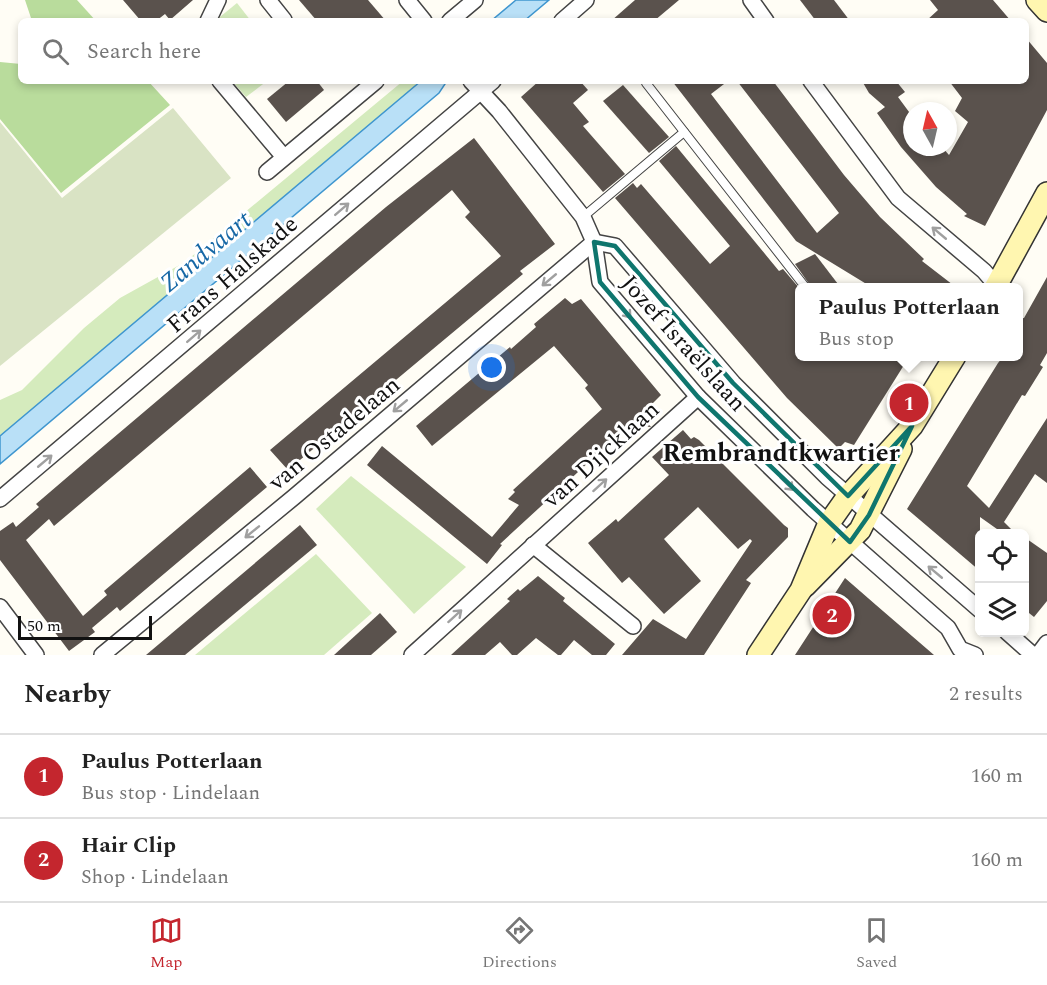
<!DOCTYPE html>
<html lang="en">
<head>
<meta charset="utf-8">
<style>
  body { margin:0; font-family:Spectral,serif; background:#f6f6f6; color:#222 }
  .controls { position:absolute; right:18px; bottom:18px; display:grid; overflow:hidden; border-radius:9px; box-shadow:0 3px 9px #0003 }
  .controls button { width:54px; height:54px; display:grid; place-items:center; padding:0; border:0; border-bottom:2px solid #e0e0e0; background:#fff; color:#222; font:30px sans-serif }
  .compass { position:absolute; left:903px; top:102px; width:54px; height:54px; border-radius:50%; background:#fff; box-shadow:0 3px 9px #0003; rotate:352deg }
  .scale { position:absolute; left:18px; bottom:15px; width:134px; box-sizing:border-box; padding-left:6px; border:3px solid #111; border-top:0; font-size:16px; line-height:21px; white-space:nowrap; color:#111; -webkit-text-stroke:4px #fff; paint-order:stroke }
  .you { position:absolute; left:492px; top:368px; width:21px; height:21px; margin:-15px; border:4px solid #fff; border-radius:50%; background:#1a73e8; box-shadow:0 0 0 9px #1a73e833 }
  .badge { display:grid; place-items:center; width:39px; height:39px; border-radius:50%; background:#c4262e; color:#fff; font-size:20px; font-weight:700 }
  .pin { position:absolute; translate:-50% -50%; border:3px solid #fff; box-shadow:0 2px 6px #0006 }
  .popup { position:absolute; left:795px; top:283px; width:228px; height:78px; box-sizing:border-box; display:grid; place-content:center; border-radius:9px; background:#fff; filter:drop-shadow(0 2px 4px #0005); font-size:20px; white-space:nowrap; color:#767676 }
  .popup b { font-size:22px; color:#222 }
  .popup::after { content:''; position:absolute; left:50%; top:100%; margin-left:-12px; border:12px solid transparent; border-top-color:#fff }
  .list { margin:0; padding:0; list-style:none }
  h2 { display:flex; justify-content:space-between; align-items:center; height:78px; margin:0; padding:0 24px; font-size:26px }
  h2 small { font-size:20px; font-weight:400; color:#767676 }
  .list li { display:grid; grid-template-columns:39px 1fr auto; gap:18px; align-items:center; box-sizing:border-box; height:84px; padding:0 24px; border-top:2px solid #e0e0e0 }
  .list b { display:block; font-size:22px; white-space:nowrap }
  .list p { margin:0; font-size:20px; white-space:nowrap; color:#767676 }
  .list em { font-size:20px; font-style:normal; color:#767676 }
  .icon { flex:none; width:33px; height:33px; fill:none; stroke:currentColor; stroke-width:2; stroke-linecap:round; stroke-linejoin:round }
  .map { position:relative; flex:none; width:1047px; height:655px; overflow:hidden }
  .search { position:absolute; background:#fff; box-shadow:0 3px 9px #0003; left:18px; right:18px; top:18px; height:66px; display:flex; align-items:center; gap:15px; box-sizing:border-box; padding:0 21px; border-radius:9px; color:#767676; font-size:22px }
  .sheet { height:246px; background:#fff }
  nav { display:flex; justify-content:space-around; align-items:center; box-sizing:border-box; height:84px; border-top:2px solid #e0e0e0; background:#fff; font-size:16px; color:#767676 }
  nav a { display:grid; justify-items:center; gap:3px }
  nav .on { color:#c4262e }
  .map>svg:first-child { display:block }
  .green { fill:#d5ebbd }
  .forest { fill:#b9dc9c }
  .cemetery { fill:#d9e3c4 }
  .water { fill:#b9e0f7; stroke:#3f96cf; stroke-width:1.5 }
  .building { fill:#5a524d }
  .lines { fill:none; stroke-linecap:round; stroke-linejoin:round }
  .lane-casing { stroke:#444; stroke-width:10 }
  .street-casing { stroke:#444; stroke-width:18 }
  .secondary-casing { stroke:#333; stroke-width:24 }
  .lane { stroke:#fff; stroke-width:8 }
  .street { stroke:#fff; stroke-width:15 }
  .secondary { stroke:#fff6b0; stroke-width:21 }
  .oneway { stroke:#a0a0a0 }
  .marked { fill:none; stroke:#0f766e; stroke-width:4.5; stroke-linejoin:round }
  .labels { text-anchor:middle; stroke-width:6; stroke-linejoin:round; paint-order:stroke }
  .street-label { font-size:24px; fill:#111; stroke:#fff }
  .water-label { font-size:26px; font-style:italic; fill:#1768a6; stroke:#fff }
  .neighbourhood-label { font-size:26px; font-weight:bold; fill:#111; stroke:#fff }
</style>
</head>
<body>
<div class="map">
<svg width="1047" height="655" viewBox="0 0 1047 655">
  <rect width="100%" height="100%" fill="#fffdf5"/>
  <g class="green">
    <path d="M237 3 251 21H215Z"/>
    <path d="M232 81H267L246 97Z"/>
    <path d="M403 81H413L417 86 0 436V400L22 390 84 328 120 298 185 262Z"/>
    <path d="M351 476 466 567 414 614 316 509Z"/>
    <path d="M316 554 372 613 324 655H195Z"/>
  </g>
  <g class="forest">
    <path d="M25 0H77L96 21H32Z"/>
    <path d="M0 62 21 64V81H148L170 105 61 193 0 119Z"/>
  </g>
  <path class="cemetery" d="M173 108 231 178 0 366V122L62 198Z"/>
  <g class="water">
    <path d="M516 0H549L524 21H491Z"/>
    <path d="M421 81H447L439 93 0 464V436Z"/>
  </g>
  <g class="building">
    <path d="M123 0H193L170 20 165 14 156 21H141Z"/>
    <path d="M299 0H368L386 21H317Z"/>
    <path d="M635 0H679L654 21H611Z"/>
    <path d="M800 0H834L850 21H816Z"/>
    <path d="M930 0H993L1011 21H926L938 10Z"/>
    <path d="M1026 38 1047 63V110L985 226 964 216 967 214 936 187 901 147 877 113 885 107 869 93 862 81H896L905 92 898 97 912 116V147H942L949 155 968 122 955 111 962 98 949 81H1026Z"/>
    <path d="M289 81H317L324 90 286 122 267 99Z"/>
    <path d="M539 81H580L588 90 573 103 589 122 583 126 625 174 603 192 521 97Z"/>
    <path d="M672 81H728L711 94 817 233 839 213 737 81H773L844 175 880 217 924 259 922 261 957 288H873L796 241Z"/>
    <path d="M623 85 669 137 649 153 603 101Z"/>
    <path d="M474 138 555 244 520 271 523 274 288 470 270 450 501 256 465 217 470 212 452 190 54 526 49 519 26 540 83 616 107 595 104 591 250 467 267 487 120 611 117 607 92 628 95 632 69 651 0 560V531L13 522 16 527 39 507 36 504 92 456 386 207Z"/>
    <path d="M676 146 779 271 783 269 800 289V357H909L854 445 845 442 840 447H837L787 398 615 198 633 183 637 188 641 184 710 264 730 246 659 161Z"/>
    <path d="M815 254 841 288H812L795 264Z"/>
    <path d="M1047 277V353L1040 365 1043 367 1025 396 1022 395 967 486 989 508 1047 418V483L1035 474 1004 522 1012 530 1009 534H1004L980 517V571L907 509 998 363 1003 357H1018V319L1024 318Z"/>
    <path d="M565 298 572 304 581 299 661 395 641 415 651 427 629 425 500 544 502 545 487 564 367 465 382 446 492 537 519 505 508 499 515 492 513 490 602 409 585 388 588 385 554 346 432 446 416 426 510 347 511 349 536 327 534 324Z"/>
    <path d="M683 430 691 439 694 437 699 440 784 525 788 528V537L746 580 751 583 704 655H622L653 619 686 639 752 541 750 539 738 549 698 507 664 539 701 581 664 614 629 577 622 583 588 543 616 519 618 522 669 475 652 457Z"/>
    <path d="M300 525 317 545 185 655H146Z"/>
    <path d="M1024 537 1047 553V601L1034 617 1024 609Z"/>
    <path d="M538 576 561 595 565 598 563 601 615 644 606 655H592L574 640 561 655H558L536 638 517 655H512L500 642 485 655H451L510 601 507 599 518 589 520 591Z"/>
    <path d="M845 578 876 605 934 655H795Z"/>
    <path d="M380 613 397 632 388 640 371 655H334Z"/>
  </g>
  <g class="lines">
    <g class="lane-casing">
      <g id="lane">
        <path d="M646 83 806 288"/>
        <path d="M583 217 684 132"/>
      </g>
    </g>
    <g class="street-casing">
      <g id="street">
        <path d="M268 0 284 20"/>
        <path d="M407 0 424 21"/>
        <path d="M751 0 766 21"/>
        <path d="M208 21 218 0"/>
        <path d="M450 21 475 0"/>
        <path d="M562 21 586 0"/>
        <path d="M220 81 283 156"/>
        <path d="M471 81 499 111 583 217 594 242 600 282 698 397 813 509 948 628 960 649 975 655"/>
        <path d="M811 81 898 198 984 271 996 285"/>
        <path d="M267 172 376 81"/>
        <path d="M594 242 615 246 733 383 827 477 980 610"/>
        <path d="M0 499 493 81"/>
        <path d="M533 545 633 626"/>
        <path d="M0 607 36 655"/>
        <path d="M1007 632 1033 655"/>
        <path d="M102 655 294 497 594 242"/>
        <path d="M412 655 698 397"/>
        <path d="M1038 655 1047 643"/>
      </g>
    </g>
    <g class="secondary-casing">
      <g id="secondary">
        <path d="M1037 0 1047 11"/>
        <path d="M995 288 1047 193"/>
        <path d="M805 586 860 530 901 449"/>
        <path d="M758 655 801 590 829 523 848 496 912 426 955 356"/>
      </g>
    </g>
    <use href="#lane" class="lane"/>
    <use href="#street" class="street"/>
    <use href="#secondary" class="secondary"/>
  </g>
  <defs><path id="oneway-shaft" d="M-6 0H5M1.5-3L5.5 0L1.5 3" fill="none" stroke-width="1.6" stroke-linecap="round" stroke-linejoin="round" transform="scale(1.5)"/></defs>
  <g class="oneway">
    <use href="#oneway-shaft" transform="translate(342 209) rotate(-41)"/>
    <use href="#oneway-shaft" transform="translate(939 233) rotate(-140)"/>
    <use href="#oneway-shaft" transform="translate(549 280) rotate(140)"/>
    <use href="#oneway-shaft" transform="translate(625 311) rotate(50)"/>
    <use href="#oneway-shaft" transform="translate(194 336) rotate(-41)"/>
    <use href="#oneway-shaft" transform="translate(400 406) rotate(140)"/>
    <use href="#oneway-shaft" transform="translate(45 461) rotate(-40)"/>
    <use href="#oneway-shaft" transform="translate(787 484) rotate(44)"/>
    <use href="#oneway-shaft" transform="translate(600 485) rotate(-42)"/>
    <use href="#oneway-shaft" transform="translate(252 532) rotate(141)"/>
    <use href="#oneway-shaft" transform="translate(935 572) rotate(-140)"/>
    <use href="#oneway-shaft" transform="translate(455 616) rotate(-42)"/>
  </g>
  <path class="marked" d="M594 242 615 246 733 383 848 496 912 426 869 515 850 542 698 397 600 282Z"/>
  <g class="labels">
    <g class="street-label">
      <text transform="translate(232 274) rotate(-41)" y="8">Frans Halskade</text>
      <text transform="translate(684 343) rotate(48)" y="8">Jozef Israëlslaan</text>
      <text transform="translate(334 433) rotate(-40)" y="8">van Ostadelaan</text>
      <text transform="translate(601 454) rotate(-42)" y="8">van Dijcklaan</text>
    </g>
    <g class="water-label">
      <text transform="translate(205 251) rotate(-40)" y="9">Zandvaart</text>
    </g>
    <g class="neighbourhood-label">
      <text x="781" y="461">Rembrandtkwartier</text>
    </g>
  </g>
</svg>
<div class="controls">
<button><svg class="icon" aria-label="locate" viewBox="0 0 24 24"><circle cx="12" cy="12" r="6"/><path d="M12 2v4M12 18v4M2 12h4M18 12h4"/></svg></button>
<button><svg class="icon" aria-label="layers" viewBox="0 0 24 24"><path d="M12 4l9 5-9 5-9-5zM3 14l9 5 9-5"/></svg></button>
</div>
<svg class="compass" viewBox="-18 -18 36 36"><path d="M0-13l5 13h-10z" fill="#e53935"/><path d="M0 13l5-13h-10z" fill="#767676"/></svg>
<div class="scale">50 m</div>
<div class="you"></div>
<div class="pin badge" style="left:909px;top:403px">1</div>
<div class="popup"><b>Paulus Potterlaan</b>Bus stop</div>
<div class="pin badge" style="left:832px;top:615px">2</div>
<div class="search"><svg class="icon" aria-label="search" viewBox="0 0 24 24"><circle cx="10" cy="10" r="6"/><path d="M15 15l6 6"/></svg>Search here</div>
</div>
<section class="sheet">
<h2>Nearby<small>2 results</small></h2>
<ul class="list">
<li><span class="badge">1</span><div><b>Paulus Potterlaan</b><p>Bus stop · Lindelaan</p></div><em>160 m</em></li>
<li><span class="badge">2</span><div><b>Hair Clip</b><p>Shop · Lindelaan</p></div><em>160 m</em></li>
</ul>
</section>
<nav>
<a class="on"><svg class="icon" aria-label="map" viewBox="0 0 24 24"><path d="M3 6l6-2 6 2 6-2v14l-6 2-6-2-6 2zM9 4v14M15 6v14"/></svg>Map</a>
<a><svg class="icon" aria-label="directions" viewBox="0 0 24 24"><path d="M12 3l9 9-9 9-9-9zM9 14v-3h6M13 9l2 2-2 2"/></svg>Directions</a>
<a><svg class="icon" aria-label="saved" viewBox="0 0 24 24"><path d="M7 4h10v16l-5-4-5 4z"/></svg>Saved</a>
</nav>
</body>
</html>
